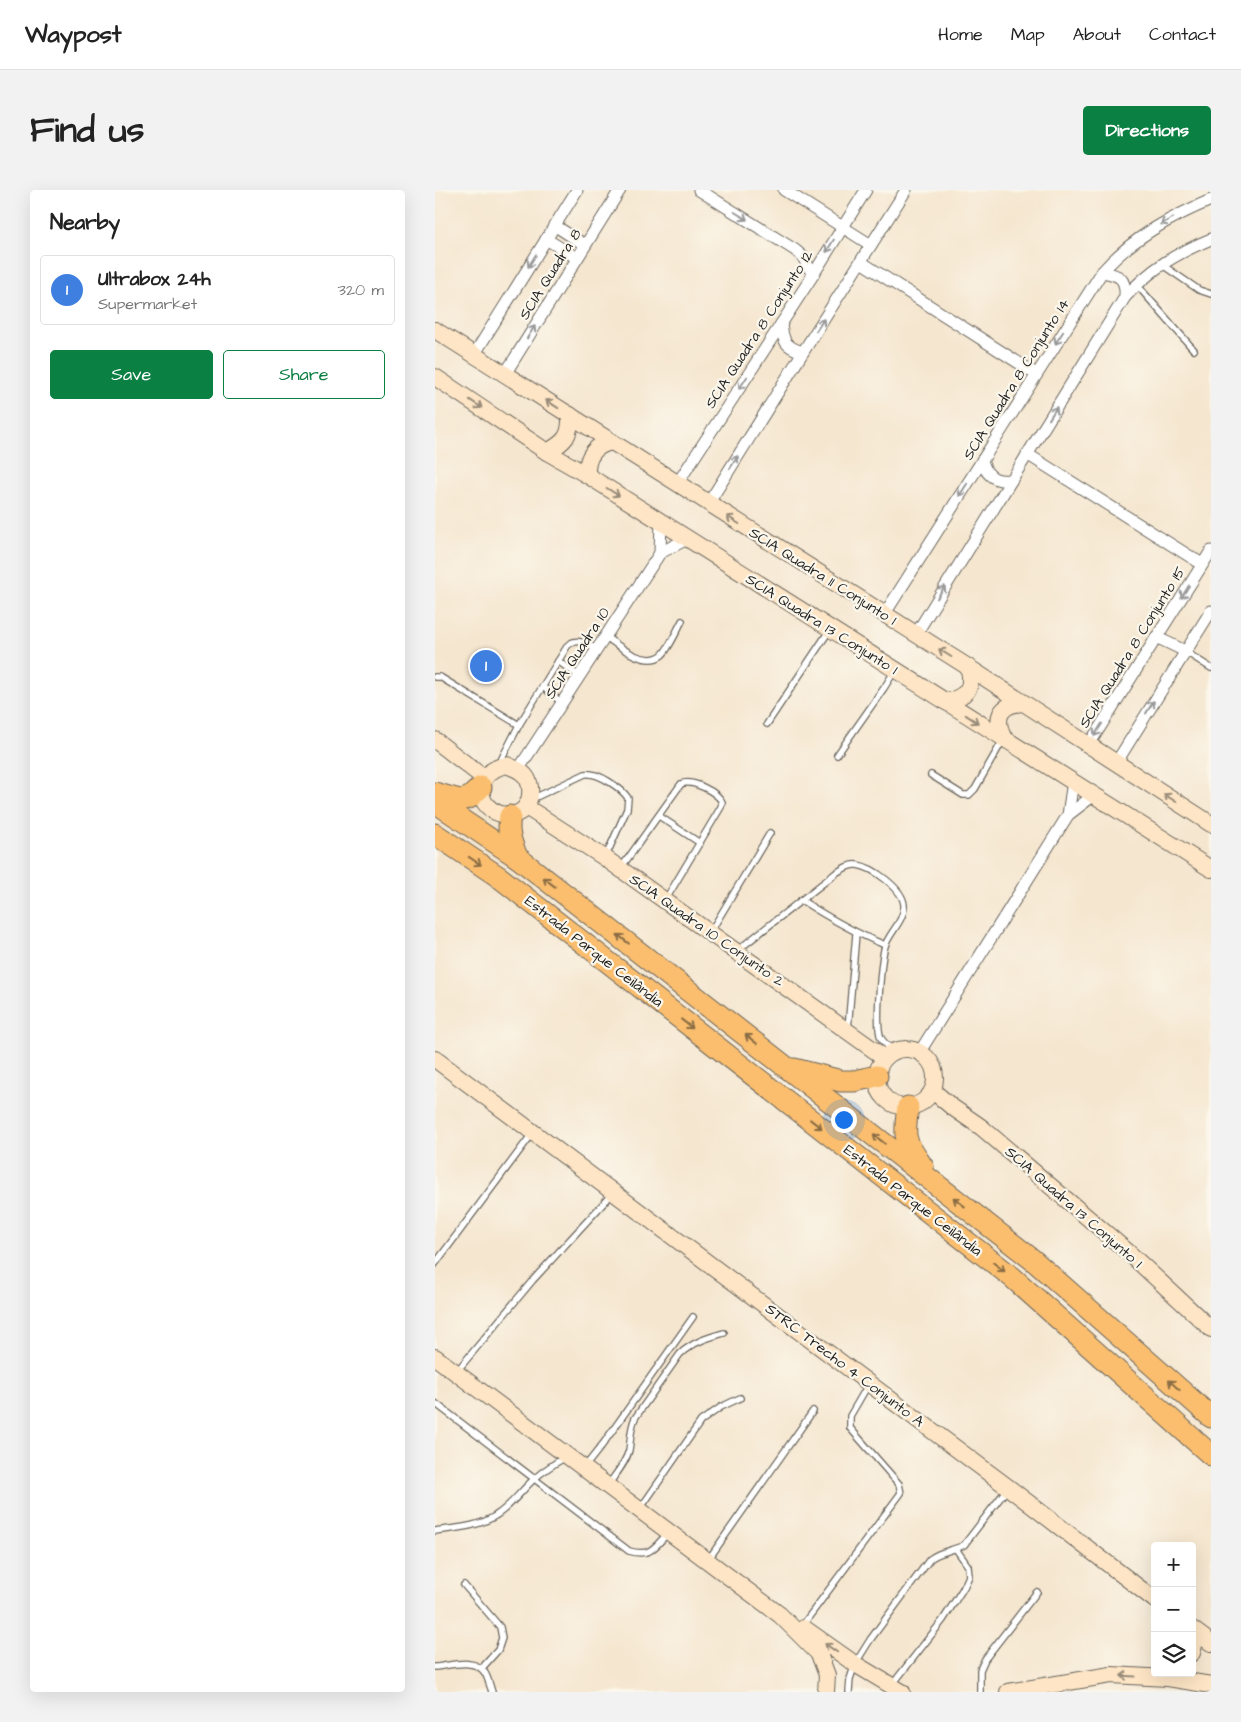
<!DOCTYPE html>
<html lang="en">
<head>
<meta charset="utf-8">
<style>
  body { margin:0; font-family:"Architects Daughter",sans-serif; background:#f2f2f2; color:#222 }
  .controls { position:absolute; right:15px; bottom:15px; display:grid; overflow:hidden; border-radius:5px; box-shadow:0 5px 20px #0002 }
  .controls button { width:45px; height:45px; display:grid; place-items:center; padding:0; border:0; border-bottom:1px solid #e0e0e0; background:#fff; color:#222; font:25px sans-serif }
  .you { position:absolute; left:408px; top:929px; width:18px; height:18px; margin:-12px; border:4px solid #fff; border-radius:50%; background:#1a73e8; box-shadow:0 0 0 8px #1a73e833 }
  .badge { display:grid; place-items:center; width:32px; height:32px; border-radius:50%; background:#0b8043; color:#fff; font-size:16px; font-weight:700 }
  .pin { position:absolute; translate:-50% -50%; border:2px solid #fff; box-shadow:0 1px 5px #0006 }
  .list { margin:0; padding:0; list-style:none }
  h2 { display:flex; justify-content:space-between; align-items:center; height:65px; margin:0; padding:0 20px; font-size:21px }
  h2 small { font-size:16px; font-weight:400; color:#767676 }
  .list li { display:grid; grid-template-columns:32px 1fr auto; gap:15px; align-items:center; box-sizing:border-box; height:70px; margin:0 10px 10px; padding:0 10px; border:1px solid #e0e0e0; border-radius:5px }
  .list b { display:block; font-size:19px; white-space:nowrap }
  .list p { margin:0; font-size:16px; white-space:nowrap; color:#767676 }
  .list em { font-size:16px; font-style:normal; color:#767676 }
  .actions { display:flex; gap:10px; padding:15px 20px }
  .actions a { flex:1; padding:11px 0; border:1px solid #0b8043; border-radius:5px; text-align:center; font-size:18px; color:#0b8043 }
  .actions .main { background:#0b8043; color:#fff }
  .icon { flex:none; width:28px; height:28px; fill:none; stroke:currentColor; stroke-width:2; stroke-linecap:round; stroke-linejoin:round }
  .map { position:relative; flex:none; width:776px; height:1502px; overflow:hidden; border-radius:5px }
  header { display:flex; align-items:center; gap:30px; box-sizing:border-box; height:70px; padding:0 25px; background:#fff; border-bottom:1px solid #e0e0e0 }
  header strong { font-size:24px }
  nav { display:flex; gap:28px; margin-inline-start:auto; font-size:18px }
  .intro { display:flex; align-items:center; justify-content:space-between; box-sizing:border-box; height:120px; padding:0 30px }
  h1 { margin:0; font-size:35px }
  .button { padding:12px 22px; border-radius:5px; background:#0b8043; color:#fff; font-size:18px; font-weight:700 }
  main { display:flex; gap:30px; padding:0 30px }
  aside { flex:1; background:#fff; border-radius:5px; box-shadow:0 5px 20px #0002 }
  .map>svg:first-child { display:block }
  .lines { fill:none; stroke-linecap:round; stroke-linejoin:round }
  .lane-casing { stroke:#68635b; stroke-width:8 }
  .street-casing { stroke:#68635b; stroke-width:13 }
  .secondary-casing { stroke:#68635b; stroke-width:18 }
  .highway-casing { stroke:#68635b; stroke-width:23 }
  .lane { stroke:#fff; stroke-width:5.5 }
  .street { stroke:#fff; stroke-width:11 }
  .secondary { stroke:#fde5c5; stroke-width:16 }
  .highway { stroke:#fabe6e; stroke-width:21 }
  .oneway { stroke:#999 }
  .oneway2 { stroke:#988b79 }
  .oneway3 { stroke:#8b6d45 }
  .labels { text-anchor:middle; stroke-width:4.5; stroke-linejoin:round; paint-order:stroke }
  .street-label { font-size:15px; fill:#1c1c1c; stroke:#fbf7ec }
</style>
</head>
<body>
<header>
<strong>Waypost</strong>
<nav><a>Home</a><a>Map</a><a>About</a><a>Contact</a></nav>
</header>
<div class="intro"><h1>Find us</h1><a class="button">Directions</a></div>
<main>
<aside>
<h2>Nearby<small></small></h2>
<ul class="list">
<li><span class="badge" style="background:#3f7fe0">1</span><div><b>Ultrabox 24h</b><p>Supermarket</p></div><em>320 m</em></li>
</ul>
<div class="actions"><a class="main">Save</a><a>Share</a></div>
</aside>
<div class="map">
<svg width="776" height="1502" viewBox="0 0 776 1502">
  <rect width="100%" height="100%" fill="#fbf7ec"/>
  <filter id="ink" filterUnits="userSpaceOnUse"><feTurbulence type="fractalNoise" baseFrequency=".02" numOctaves="2"/><feDisplacementMap in="SourceGraphic" scale="10" xChannelSelector="R" yChannelSelector="G"/><feConvolveMatrix kernelMatrix="1 2 1 2 8 2 1 2 1" color-interpolation-filters="sRGB"/></filter>
  <filter id="wash" filterUnits="userSpaceOnUse"><feTurbulence type="fractalNoise" baseFrequency=".0096" numOctaves="4" result="noise"/><feDisplacementMap in="SourceGraphic" scale="20" xChannelSelector="R" yChannelSelector="G"/><feGaussianBlur stdDeviation="1.12" result="paint"/><feColorMatrix in="noise" values="0 0 0 0 0 0 0 0 0 0 0 0 0 0 0 0 0 1.4 0 .05"/><feComposite in="paint" operator="in"/></filter>
  <g filter="url(#wash)">
    <rect width="100%" height="100%" fill="#f5e6cf"/>
  </g>
  <g filter="url(#ink)">
    <g class="lines">
      <g class="lane-casing">
        <g id="lane">
          <path d="M726 74 764 100 776 104"/>
          <path d="M702 95 759 160"/>
          <path d="M171 447C184 456 210 478 227 465 234 459 242 440 247 431"/>
          <path d="M751 462 776 478"/>
          <path d="M123 471 144 486"/>
          <path d="M0 487H5L84 535"/>
          <path d="M108 497 127 513"/>
          <path d="M332 534 394 441"/>
          <path d="M402 565 449 498 459 482"/>
          <path d="M64 574 84 535 133 455C143 447 152 455 162 459"/>
          <path d="M496 585 528 605H534L540 599 568 550"/>
          <path d="M97 609 150 584C163 582 186 598 193 608L192 619 171 666"/>
          <path d="M224 626 265 653"/>
          <path d="M186 678 246 594C257 589 282 602 287 612L286 617 231 709"/>
          <path d="M366 710C394 728 420 743 450 755"/>
          <path d="M276 741 335 643"/>
          <path d="M303 760 401 683C408 679 414 674 422 675 438 677 468 699 469 715 470 730 454 743 450 756 446 770 440 836 446 848 449 853 455 858 459 862"/>
          <path d="M413 839 421 744"/>
          <path d="M0 1074 97 944"/>
          <path d="M22 1181 98 1090 177 1004"/>
          <path d="M0 1213 194 1361C215 1367 219 1358 232 1344"/>
          <path d="M149 1278 168 1254 258 1127"/>
          <path d="M173 1295C180 1285 191 1273 194 1260 196 1249 195 1239 200 1228L245 1164C258 1152 272 1148 289 1143"/>
          <path d="M205 1319 266 1231 286 1217 305 1208"/>
          <path d="M0 1341C20 1338 43 1337 60 1326 75 1317 86 1301 99 1289 109 1280 120 1273 131 1267"/>
          <path d="M273 1370 378 1221"/>
          <path d="M29 1395 65 1437 67 1448 63 1460 47 1478"/>
          <path d="M367 1436 466 1303 464 1294 415 1238V1226L433 1195"/>
          <path d="M0 1477C14 1476 41 1467 50 1483 53 1488 55 1496 57 1502"/>
          <path d="M457 1495 508 1430 529 1397 534 1386 533 1376 521 1359"/>
          <path d="M414 1502 415 1489 420 1474 435 1450 495 1369C505 1361 517 1361 529 1355L572 1299"/>
          <path d="M545 1502V1480L550 1469 602 1402"/>
        </g>
      </g>
      <g class="street-casing">
        <g id="street">
          <path d="M264 0 360 60 368 67 378 85"/>
          <path d="M349 0 436 55"/>
          <path d="M119 35 150 55"/>
          <path d="M111 49 142 68"/>
          <path d="M426 72 601 184"/>
          <path d="M667 82C685 85 691 88 690 107"/>
          <path d="M346 134C348 151 350 157 368 162"/>
          <path d="M39 165 142 0"/>
          <path d="M70 184 185 0"/>
          <path d="M592 264 767 374"/>
          <path d="M547 270C551 286 560 292 576 290"/>
          <path d="M242 294 378 85 431 0"/>
          <path d="M273 314 368 162 471 0"/>
          <path d="M225 363 226 332"/>
          <path d="M449 425 667 82C698 47 734 28 776 10"/>
          <path d="M481 444 690 107C717 78 740 64 776 49"/>
          <path d="M721 447 750 461"/>
          <path d="M653 556 776 361"/>
          <path d="M681 573 776 421"/>
          <path d="M83 580 225 363 252 349"/>
          <path d="M633 625 638 591"/>
          <path d="M484 863 633 625 659 605"/>
        </g>
      </g>
      <g class="secondary-casing">
        <g id="secondary">
          <path d="M0 140 533 477 776 634"/>
          <path d="M0 187 112 262 152 285 776 679"/>
          <path d="M112 262C130 252 136 246 135 225"/>
          <path d="M152 285C151 267 159 255 177 252"/>
          <path d="M511 512C530 507 540 499 533 477"/>
          <path d="M569 549C559 528 564 514 589 513"/>
          <path d="M0 550 49 588"/>
          <path d="M72 575C76 577 82 579 86 582 98 590 98 610 88 620 83 624 78 626 71 625 37 620 39 580 72 575Z"/>
          <path d="M91 617 170 668 450 868"/>
          <circle cx="471" cy="888" r="29"/>
          <path d="M0 869 574 1298 720 1410"/>
          <path d="M498 901 517 917 546 937 693 1062 776 1139"/>
          <path d="M0 1167 345 1425 384 1464 392 1485 391 1502"/>
          <path d="M369 1438 420 1474 467 1502"/>
          <path d="M757 1439 776 1453"/>
          <path d="M757 1444 759 1455 757 1463"/>
          <path d="M573 1502 676 1485 733 1488 776 1495"/>
        </g>
      </g>
      <g class="highway-casing">
        <g id="highway">
          <path d="M0 603 25 610 34 608 46 597"/>
          <path d="M0 612 82 667 598 1070 776 1227"/>
          <path d="M75 626C72 644 76 651 82 667"/>
          <path d="M0 644 64 687 577 1087 776 1265"/>
          <path d="M359 879 406 891H419L442 886"/>
          <path d="M473 917C468 950 470 951 488 977"/>
        </g>
      </g>
      <use href="#lane" class="lane"/>
      <use href="#street" class="street"/>
      <use href="#secondary" class="secondary"/>
      <use href="#highway" class="highway"/>
    </g>
    <defs><path id="oneway-shaft" d="M-6 0H5M1.5-3L5.5 0L1.5 3" fill="none" stroke-width="1.6" stroke-linecap="round" stroke-linejoin="round" transform="scale(1.25)"/></defs>
    <g class="oneway">
      <use href="#oneway-shaft" transform="translate(306 26) rotate(32)"/>
      <use href="#oneway-shaft" transform="translate(732 31) rotate(151)"/>
      <use href="#oneway-shaft" transform="translate(395 56) rotate(121)"/>
      <use href="#oneway-shaft" transform="translate(97 71) rotate(122)"/>
      <use href="#oneway-shaft" transform="translate(385 135) rotate(-57)"/>
      <use href="#oneway-shaft" transform="translate(96 142) rotate(-58)"/>
      <use href="#oneway-shaft" transform="translate(624 148) rotate(123)"/>
      <use href="#oneway-shaft" transform="translate(308 193) rotate(123)"/>
      <use href="#oneway-shaft" transform="translate(618 223) rotate(-58)"/>
      <use href="#oneway-shaft" transform="translate(299 272) rotate(-58)"/>
      <use href="#oneway-shaft" transform="translate(528 300) rotate(123)"/>
      <use href="#oneway-shaft" transform="translate(506 402) rotate(-58)"/>
      <use href="#oneway-shaft" transform="translate(750 402) rotate(122)"/>
      <use href="#oneway-shaft" transform="translate(715 517) rotate(-58)"/>
      <use href="#oneway-shaft" transform="translate(663 540) rotate(122)"/>
    </g>
    <g class="oneway2">
      <use href="#oneway-shaft" transform="translate(41 214) rotate(34)"/>
      <use href="#oneway-shaft" transform="translate(117 214) rotate(-147)"/>
      <use href="#oneway-shaft" transform="translate(178 302) rotate(32)"/>
      <use href="#oneway-shaft" transform="translate(298 330) rotate(-148)"/>
      <use href="#oneway-shaft" transform="translate(510 463) rotate(-148)"/>
      <use href="#oneway-shaft" transform="translate(537 529) rotate(33)"/>
      <use href="#oneway-shaft" transform="translate(735 608) rotate(-148)"/>
      <use href="#oneway-shaft" transform="translate(396 1458) rotate(-145)"/>
      <use href="#oneway-shaft" transform="translate(693 1486) rotate(-177)"/>
    </g>
    <g class="oneway3">
      <use href="#oneway-shaft" transform="translate(40 671) rotate(34)"/>
      <use href="#oneway-shaft" transform="translate(114 692) rotate(-142)"/>
      <use href="#oneway-shaft" transform="translate(188 749) rotate(-142)"/>
      <use href="#oneway-shaft" transform="translate(252 834) rotate(38)"/>
      <use href="#oneway-shaft" transform="translate(316 849) rotate(-142)"/>
      <use href="#oneway-shaft" transform="translate(381 934) rotate(38)"/>
      <use href="#oneway-shaft" transform="translate(444 949) rotate(-142)"/>
      <use href="#oneway-shaft" transform="translate(524 1012) rotate(-142)"/>
      <use href="#oneway-shaft" transform="translate(564 1077) rotate(38)"/>
      <use href="#oneway-shaft" transform="translate(739 1195) rotate(-138)"/>
    </g>
  </g>
  <g class="labels">
    <g class="street-label">
      <text transform="translate(115 84) rotate(-58)" y="5">SCIA Quadra 8</text>
      <text transform="translate(324 139) rotate(-57)" y="5">SCIA Quadra 8 Conjunto 12</text>
      <text transform="translate(581 189) rotate(-58)" y="5">SCIA Quadra 8 Conjunto 14</text>
      <text transform="translate(388 386) rotate(32)" y="5">SCIA Quadra 11 Conjunto 1</text>
      <text transform="translate(387 434) rotate(32)" y="5">SCIA Quadra 13 Conjunto 1</text>
      <text transform="translate(697 457) rotate(-58)" y="5">SCIA Quadra 8 Conjunto 15</text>
      <text transform="translate(142 463) rotate(-57)" y="5">SCIA Quadra 10</text>
      <text transform="translate(272 740) rotate(35)" y="5">SCIA Quadra 10 Conjunto 2</text>
      <text transform="translate(159 761) rotate(38)" y="5">Estrada Parque Ceilândia</text>
      <text transform="translate(478 1010) rotate(38)" y="5">Estrada Parque Ceilândia</text>
      <text transform="translate(639 1017) rotate(41)" y="5">SCIA Quadra 13 Conjunto 1</text>
      <text transform="translate(410 1175) rotate(37)" y="5">STRC Trecho 4 Conjunto A</text>
    </g>
  </g>
</svg>
<div class="controls">
<button>+</button>
<button>−</button>
<button><svg class="icon" aria-label="layers" viewBox="0 0 24 24"><path d="M12 4l9 5-9 5-9-5zM3 14l9 5 9-5"/></svg></button>
</div>
<div class="you"></div>
<div class="pin badge" style="left:51px;top:476px;background:#3f7fe0">1</div>
</div>
</main>
</body>
</html>
